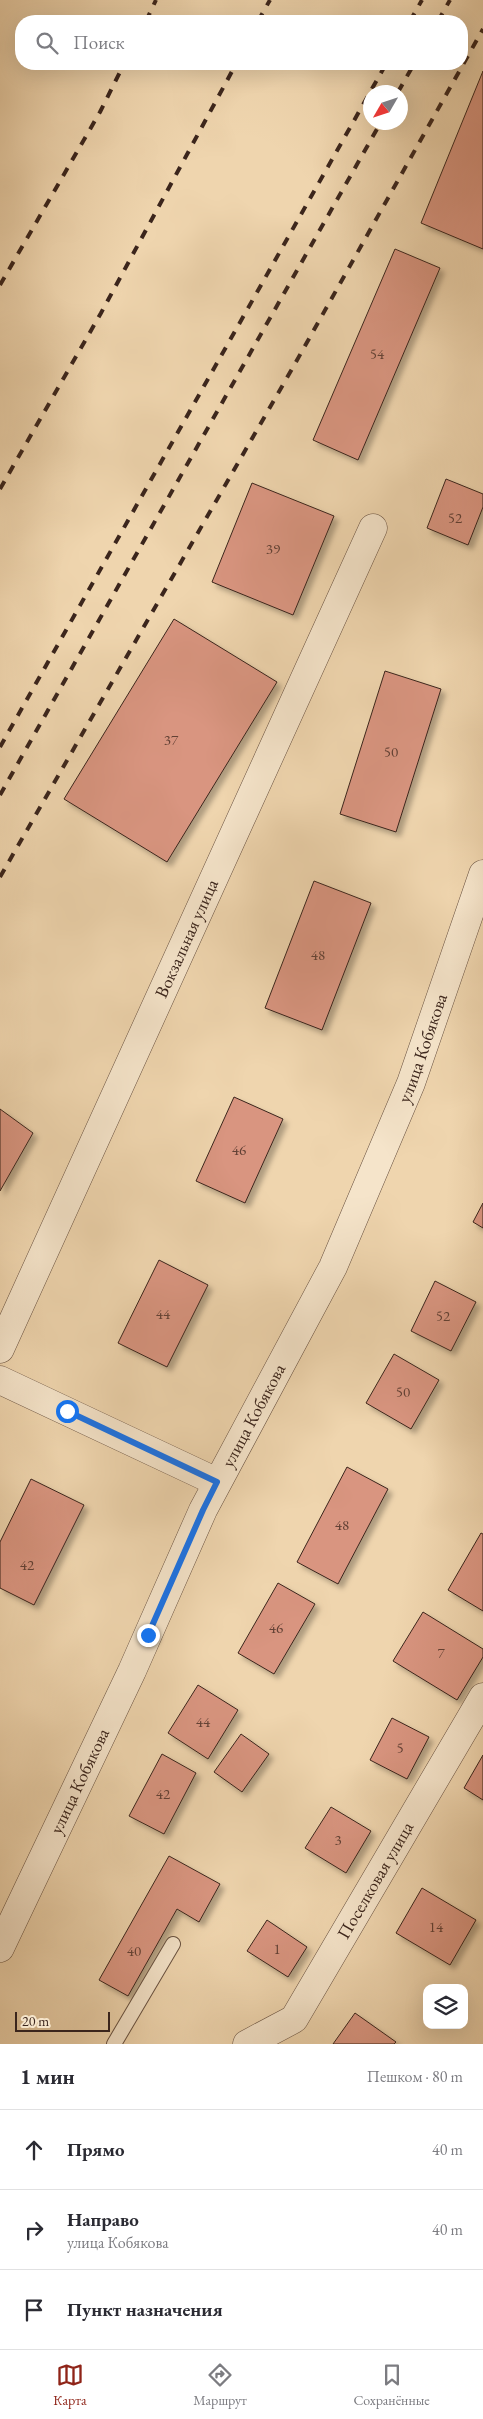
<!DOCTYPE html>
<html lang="ru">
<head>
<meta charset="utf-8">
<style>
  body { margin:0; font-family:"EB Garamond",serif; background:#f7f7f7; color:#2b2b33 }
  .controls { position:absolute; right:15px; bottom:15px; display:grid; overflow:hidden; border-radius:10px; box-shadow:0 5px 20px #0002 }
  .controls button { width:45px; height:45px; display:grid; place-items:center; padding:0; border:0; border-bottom:1px solid #e1e1e2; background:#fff; color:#2b2b33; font:25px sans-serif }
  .compass { position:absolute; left:363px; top:85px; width:45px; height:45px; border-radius:50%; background:#fff; box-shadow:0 5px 20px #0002; rotate:231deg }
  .scale { position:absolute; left:15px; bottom:12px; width:95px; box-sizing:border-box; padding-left:5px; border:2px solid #3b251c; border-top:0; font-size:14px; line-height:18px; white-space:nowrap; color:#3b251c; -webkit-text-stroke:4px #f5e4ca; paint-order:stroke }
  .stop { position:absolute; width:15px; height:15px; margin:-11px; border:4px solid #1a73e8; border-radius:50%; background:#fff }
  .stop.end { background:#1a73e8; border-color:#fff; box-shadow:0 1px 5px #0008 }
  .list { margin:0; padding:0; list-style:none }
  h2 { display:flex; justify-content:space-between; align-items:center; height:65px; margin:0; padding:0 20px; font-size:21px }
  h2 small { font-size:16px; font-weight:400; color:#7c7c81 }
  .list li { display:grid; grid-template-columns:32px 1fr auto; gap:15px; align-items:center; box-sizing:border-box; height:80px; padding:0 20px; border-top:1px solid #e1e1e2 }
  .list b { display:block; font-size:19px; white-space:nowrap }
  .list p { margin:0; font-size:16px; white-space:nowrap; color:#7c7c81 }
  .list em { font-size:16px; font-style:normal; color:#7c7c81 }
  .icon { flex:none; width:28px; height:28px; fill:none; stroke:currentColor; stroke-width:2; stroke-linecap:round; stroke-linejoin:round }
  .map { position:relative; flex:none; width:483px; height:2044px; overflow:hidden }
  .search { position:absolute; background:#fff; box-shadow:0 5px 20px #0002; left:15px; right:15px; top:15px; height:55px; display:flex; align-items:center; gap:12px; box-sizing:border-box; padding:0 18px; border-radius:20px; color:#7c7c81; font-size:19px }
  .sheet { height:305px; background:#fff }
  nav { display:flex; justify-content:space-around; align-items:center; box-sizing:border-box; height:70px; border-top:1px solid #e1e1e2; background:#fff; font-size:14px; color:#7c7c81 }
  nav a { display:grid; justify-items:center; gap:2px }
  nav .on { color:#8f2418 }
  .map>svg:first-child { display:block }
  .building { fill:#d99580; stroke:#3b251c; filter:url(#shadow) }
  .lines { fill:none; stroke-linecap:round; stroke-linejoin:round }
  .service-casing { stroke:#685140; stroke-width:16 }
  .minor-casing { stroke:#685140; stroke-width:29 }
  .tertiary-casing { stroke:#685140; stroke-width:29 }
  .service { stroke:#f5e4ca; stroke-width:14 }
  .minor { stroke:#f5e4ca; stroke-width:28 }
  .tertiary { stroke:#f5e4ca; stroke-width:28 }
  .rail { stroke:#3b251c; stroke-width:4; stroke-dasharray:9 9; stroke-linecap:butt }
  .route { stroke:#1a73e8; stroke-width:6 }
  .labels { text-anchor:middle; stroke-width:4.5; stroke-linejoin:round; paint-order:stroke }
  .number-label { font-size:15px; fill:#624135 }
  .street-label { font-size:18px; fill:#3b251c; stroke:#f5e4ca }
</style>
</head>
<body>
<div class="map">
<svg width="483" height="2044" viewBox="0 0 483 2044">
  <defs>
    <filter id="shadow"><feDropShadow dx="4.5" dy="4.5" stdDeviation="2.5" flood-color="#0004"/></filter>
  </defs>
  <rect width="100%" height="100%" fill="#efd5ae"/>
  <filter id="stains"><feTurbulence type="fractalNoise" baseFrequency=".004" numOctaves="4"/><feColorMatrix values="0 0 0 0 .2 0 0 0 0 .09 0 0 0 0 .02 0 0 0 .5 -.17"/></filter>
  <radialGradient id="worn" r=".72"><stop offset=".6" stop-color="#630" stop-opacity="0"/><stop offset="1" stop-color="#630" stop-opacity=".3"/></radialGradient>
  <g class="building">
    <path d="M483 71V249L421 223Z"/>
    <path d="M395 249 440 268 358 460 313 440Z"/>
    <path d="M446 479 483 494V507L468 545 427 528Z"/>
    <path d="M252 483 334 516 293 615 212 582Z"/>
    <path d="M174 619 277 682 167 862 64 799Z"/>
    <path d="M385 671 441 689 396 832 340 814Z"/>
    <path d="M314 881 371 903 322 1030 265 1008Z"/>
    <path d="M234 1097 283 1119 245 1203 196 1181Z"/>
    <path d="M0 1109 33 1133 0 1191Z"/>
    <path d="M483 1203V1228L473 1222Z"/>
    <path d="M159 1260 208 1285 167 1367 118 1343Z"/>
    <path d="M435 1281 476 1302 451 1351 411 1331Z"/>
    <path d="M394 1354 439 1380 411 1429 366 1403Z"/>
    <path d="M347 1467 388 1489 338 1584 297 1562Z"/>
    <path d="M31 1479 84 1505 34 1605 0 1588V1542Z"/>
    <path d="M481 1533 483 1534V1611L448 1590Z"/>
    <path d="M278 1583 315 1604 274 1674 238 1653Z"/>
    <path d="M423 1612 483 1649V1657L457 1700 393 1661Z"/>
    <path d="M198 1685 238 1710 208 1759 168 1733Z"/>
    <path d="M392 1718 429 1737 407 1779 370 1760Z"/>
    <path d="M241 1734 269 1754 242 1792 214 1772Z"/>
    <path d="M162 1754 196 1773 164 1834 129 1816Z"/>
    <path d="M483 1755V1800L464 1788Z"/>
    <path d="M331 1807 371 1831 346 1873 305 1848Z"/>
    <path d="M169 1856 220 1884 199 1922 177 1909 128 1996 99 1980Z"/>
    <path d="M422 1888 476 1920 450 1965 396 1933Z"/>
    <path d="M267 1920 307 1947 288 1977 247 1951Z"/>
    <path d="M355 2013 396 2042 394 2044H333Z"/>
  </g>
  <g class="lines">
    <g class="service-casing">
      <path id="service" d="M114 2044 173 1944"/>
    </g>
    <g class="minor-casing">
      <g id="minor">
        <path id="s1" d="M0 1349 373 528"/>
        <path d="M0 1380 217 1482"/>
        <path id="s2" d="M247 2044 294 2019 483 1697"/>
      </g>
    </g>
    <g class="tertiary-casing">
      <g id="tertiary">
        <path id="s3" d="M0 1948 132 1671 203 1510 333 1267 411 1083 483 874"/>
      </g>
    </g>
    <use href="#service" class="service"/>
    <use href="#minor" class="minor"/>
    <use href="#tertiary" class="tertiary"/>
    <g class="rail">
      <path d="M146 21 156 0"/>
      <path d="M258 21 270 0"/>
      <path d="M410 21 422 0"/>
      <path d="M438 21 450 0"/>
      <path d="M398 92 414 64"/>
      <path d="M0 285 100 112 124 64"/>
      <path d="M0 489 101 313 236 64"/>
      <path d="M0 747 386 64"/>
      <path d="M0 795 381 122"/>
      <path d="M0 877 292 369 483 29"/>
    </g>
  </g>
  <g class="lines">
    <path class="route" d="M67 1411 217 1482 203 1510 148 1635"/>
  </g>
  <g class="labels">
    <g class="number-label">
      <text x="377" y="359">54</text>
      <text x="455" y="523">52</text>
      <text x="273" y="554">39</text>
      <text x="171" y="745">37</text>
      <text x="391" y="757">50</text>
      <text x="318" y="960">48</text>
      <text x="239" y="1155">46</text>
      <text x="163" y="1319">44</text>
      <text x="443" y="1321">52</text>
      <text x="403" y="1397">50</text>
      <text x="342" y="1530">48</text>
      <text x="27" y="1570">42</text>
      <text x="276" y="1633">46</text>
      <text x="441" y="1658">7</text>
      <text x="203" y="1727">44</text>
      <text x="400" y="1753">5</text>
      <text x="163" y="1799">42</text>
      <text x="338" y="1845">3</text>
      <text x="436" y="1932">14</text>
      <text x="277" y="1954">1</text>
      <text x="134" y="1956">40</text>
    </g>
    <g class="street-label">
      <text dy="6" stroke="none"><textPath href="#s1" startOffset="451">Вокзальная улица</textPath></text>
      <text dy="6" stroke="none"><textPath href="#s3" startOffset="995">улица Кобякова</textPath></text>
      <text dy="6" stroke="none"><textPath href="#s3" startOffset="590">улица Кобякова</textPath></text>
      <text dy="6" stroke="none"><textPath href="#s3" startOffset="185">улица Кобякова</textPath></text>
      <text dy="6" stroke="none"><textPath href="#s2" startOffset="214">Поселковая улица</textPath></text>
    </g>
  </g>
  <rect width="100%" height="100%" filter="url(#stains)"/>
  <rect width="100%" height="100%" fill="url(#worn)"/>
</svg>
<div class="controls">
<button><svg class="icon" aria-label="layers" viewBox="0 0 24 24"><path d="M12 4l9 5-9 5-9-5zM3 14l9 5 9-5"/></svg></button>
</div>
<svg class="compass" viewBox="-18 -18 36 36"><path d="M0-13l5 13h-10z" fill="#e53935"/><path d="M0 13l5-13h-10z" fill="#7c7c81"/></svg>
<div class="scale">20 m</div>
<div class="stop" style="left:67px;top:1411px"></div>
<div class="stop end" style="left:148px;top:1635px"></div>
<div class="search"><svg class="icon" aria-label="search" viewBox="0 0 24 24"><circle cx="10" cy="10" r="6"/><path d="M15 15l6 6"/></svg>Поиск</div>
</div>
<section class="sheet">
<h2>1 мин<small>Пешком · 80 m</small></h2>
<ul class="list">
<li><svg class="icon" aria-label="ahead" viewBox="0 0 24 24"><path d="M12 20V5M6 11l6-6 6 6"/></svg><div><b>Прямо</b></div><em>40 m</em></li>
<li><svg class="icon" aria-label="right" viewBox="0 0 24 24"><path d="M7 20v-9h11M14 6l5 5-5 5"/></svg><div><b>Направо</b><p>улица Кобякова</p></div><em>40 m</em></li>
<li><svg class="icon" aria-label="arrive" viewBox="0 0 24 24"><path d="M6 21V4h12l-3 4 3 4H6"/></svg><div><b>Пункт назначения</b></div></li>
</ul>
</section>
<nav>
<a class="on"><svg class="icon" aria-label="map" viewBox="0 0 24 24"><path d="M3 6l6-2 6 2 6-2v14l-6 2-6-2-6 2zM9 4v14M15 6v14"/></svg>Карта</a>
<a><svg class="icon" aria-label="directions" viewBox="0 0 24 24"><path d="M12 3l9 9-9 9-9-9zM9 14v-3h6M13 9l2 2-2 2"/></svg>Маршрут</a>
<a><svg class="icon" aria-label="saved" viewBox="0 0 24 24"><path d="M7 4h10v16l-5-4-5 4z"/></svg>Сохранённые</a>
</nav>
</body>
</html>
